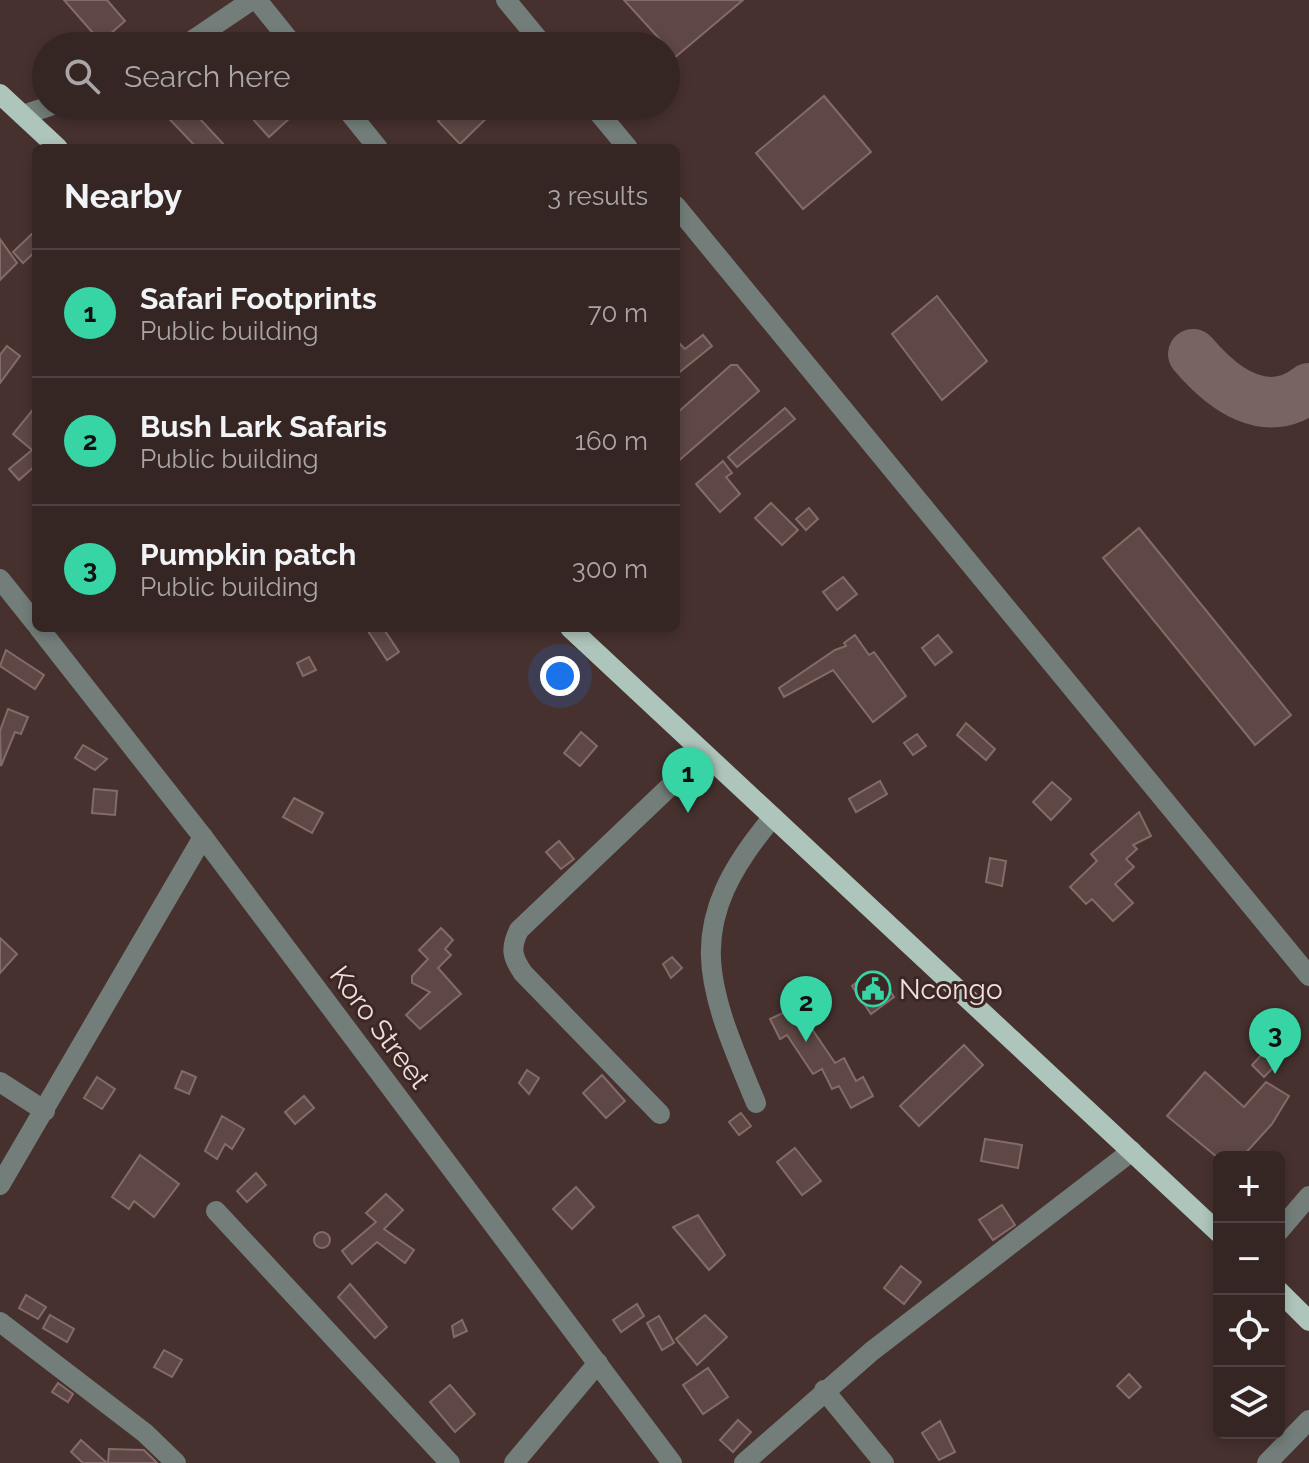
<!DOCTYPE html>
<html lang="en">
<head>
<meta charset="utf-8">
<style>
  body { margin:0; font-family:Raleway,sans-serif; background:#3d2d2b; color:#f1f3f6 }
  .controls { position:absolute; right:24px; bottom:24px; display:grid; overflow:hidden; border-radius:12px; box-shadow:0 4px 12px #0003 }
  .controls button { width:72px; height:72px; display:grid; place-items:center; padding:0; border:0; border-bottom:2px solid #4f4241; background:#352523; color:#f1f3f6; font:40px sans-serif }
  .you { position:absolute; left:560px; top:676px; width:28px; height:28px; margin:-20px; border:6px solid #fff; border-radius:50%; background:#1a73e8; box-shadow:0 0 0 12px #1a73e833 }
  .badge { display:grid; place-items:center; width:52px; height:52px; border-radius:50%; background:#37d4a6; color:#111; font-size:26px; font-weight:700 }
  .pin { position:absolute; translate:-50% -66px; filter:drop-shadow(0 2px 4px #0008) }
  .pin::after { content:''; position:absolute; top:42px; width:28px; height:24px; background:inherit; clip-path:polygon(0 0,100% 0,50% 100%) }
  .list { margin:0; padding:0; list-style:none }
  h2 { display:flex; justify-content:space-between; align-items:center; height:104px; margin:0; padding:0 32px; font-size:34px }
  h2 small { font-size:26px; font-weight:400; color:#aaa5a6 }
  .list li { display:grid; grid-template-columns:52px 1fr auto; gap:24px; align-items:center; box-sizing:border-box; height:128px; padding:0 32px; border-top:2px solid #4f4241 }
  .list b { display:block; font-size:30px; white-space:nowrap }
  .list p { margin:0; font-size:26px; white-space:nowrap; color:#aaa5a6 }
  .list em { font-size:26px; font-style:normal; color:#aaa5a6 }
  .icon { flex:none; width:44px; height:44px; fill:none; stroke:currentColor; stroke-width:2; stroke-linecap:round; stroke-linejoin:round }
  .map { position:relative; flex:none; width:1309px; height:1463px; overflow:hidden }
  .search { position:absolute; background:#352523; box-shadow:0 4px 12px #0003; left:32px; top:32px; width:648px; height:88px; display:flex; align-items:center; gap:20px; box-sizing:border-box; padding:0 28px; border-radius:44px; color:#aaa5a6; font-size:30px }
  .panel { position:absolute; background:#352523; box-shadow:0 4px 12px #0003; left:32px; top:144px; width:648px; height:488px; border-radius:12px }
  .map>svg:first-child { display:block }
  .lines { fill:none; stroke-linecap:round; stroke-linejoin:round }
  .taxiway { stroke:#786462; stroke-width:50 }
  .building { fill:#5e4744; stroke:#846a68; stroke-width:2 }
  .minor { stroke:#737e7a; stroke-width:20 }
  .major { stroke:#aec5bb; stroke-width:20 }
  .labels { text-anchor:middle; stroke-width:6; stroke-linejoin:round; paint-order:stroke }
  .poi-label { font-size:28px; fill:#eddfdd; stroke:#3c2725; text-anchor:start }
  .street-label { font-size:28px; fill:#eddfdd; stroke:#3c2725 }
</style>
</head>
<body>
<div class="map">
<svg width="1309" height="1463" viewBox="0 0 1309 1463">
  <rect width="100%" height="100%" fill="#47312f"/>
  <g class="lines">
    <path class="taxiway" d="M1193 354C1222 388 1266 423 1309 388"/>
  </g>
  <g class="building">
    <path d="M64 0H107L125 21 101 42Z"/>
    <path d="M624 0H743L673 59 666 46Z"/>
    <path d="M824 96 871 152 803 209 756 153Z"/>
    <path d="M157 106H188L227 148H197Z"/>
    <path d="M241 106H280L291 117 269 137Z"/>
    <path d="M452 106H499L460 144 438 121Z"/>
    <path d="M36 230V251L23 263 13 252Z"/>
    <path d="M0 239 17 263 0 280Z"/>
    <path d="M937 296 987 361 942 400 892 334Z"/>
    <path d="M703 335 712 346 676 375V340L685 349Z"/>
    <path d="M7 346 20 356 0 383V355Z"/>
    <path d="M731 365H737L759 391 676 463V414Z"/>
    <path d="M36 406V465L19 480 9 469 32 450 13 434Z"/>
    <path d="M785 408 795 419 737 467 728 457Z"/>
    <path d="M723 461 732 473 726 477 740 494 720 512 696 484Z"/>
    <path d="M771 503 798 530 782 545 755 518Z"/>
    <path d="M809 508 818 519 806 530 796 519Z"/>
    <path d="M1139 528 1291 715 1255 745 1103 558Z"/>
    <path d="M843 577 857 594 837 610 823 592Z"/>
    <path d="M366 628H383L399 652 387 660Z"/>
    <path d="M855 635 869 655 874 652 906 696 873 722 833 670 784 697 779 688 835 650 846 646 844 643Z"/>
    <path d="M938 635 952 652 935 665 922 648Z"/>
    <path d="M6 650 44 675 35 689 0 666Z"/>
    <path d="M309 657 316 670 303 676 297 663Z"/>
    <path d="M8 709 28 717 21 734 15 732 1 766 0 731Z"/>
    <path d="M966 723 995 749 986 760 957 735Z"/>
    <path d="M581 732 597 746 580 766 564 753Z"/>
    <path d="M917 734 926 746 913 755 904 743Z"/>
    <path d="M83 745 107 759 95 770 75 758Z"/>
    <path d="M880 781 887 794 856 812 849 799Z"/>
    <path d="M1052 782 1071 799 1051 820 1033 802Z"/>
    <path d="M94 789 117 791 115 815 92 813Z"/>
    <path d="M294 798 323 813 312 833 283 817Z"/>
    <path d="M1139 812 1151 836 1133 845 1137 849 1126 859 1134 867 1115 884 1133 903 1113 921 1092 899 1086 904 1070 887 1097 861 1091 854Z"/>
    <path d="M559 841 574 859 561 869 546 852Z"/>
    <path d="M990 858 1006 861 1002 886 986 882Z"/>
    <path d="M441 928 453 940 445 949 451 955 438 968 461 994 420 1029 406 1015 430 992 412 983V976L428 959 419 950Z"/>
    <path d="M0 938 17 954 0 973Z"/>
    <path d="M672 957 682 968 671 978 663 964Z"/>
    <path d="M869 973 876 983 882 979 894 997 871 1014 852 986Z"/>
    <path d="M793 1008 804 1029 810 1026 835 1063 844 1058 856 1081 863 1077 873 1096 851 1108 839 1086 832 1089 822 1069 813 1074 787 1035 780 1039 770 1019Z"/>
    <path d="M1279 1036 1292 1048 1264 1077 1252 1065Z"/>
    <path d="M964 1045 983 1065 919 1126 900 1106Z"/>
    <path d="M527 1070 539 1078 529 1094 519 1083Z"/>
    <path d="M182 1071 196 1077 189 1094 175 1088Z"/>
    <path d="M1205 1072 1244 1107 1266 1082 1289 1096 1272 1124 1242 1157H1217L1167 1116Z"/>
    <path d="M602 1075 625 1101 606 1118 583 1093Z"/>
    <path d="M97 1077 115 1089 102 1109 84 1098Z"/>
    <path d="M304 1096 314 1108 295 1124 285 1112Z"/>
    <path d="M741 1113 751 1126 739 1135 729 1122Z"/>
    <path d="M222 1116 244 1129 232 1149 225 1144 217 1159 205 1151Z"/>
    <path d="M985 1139 1022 1145 1018 1168 981 1161Z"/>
    <path d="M795 1148 821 1181 802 1195 777 1162Z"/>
    <path d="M140 1155 179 1184 154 1217 134 1201 129 1209 112 1197Z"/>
    <path d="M256 1173 266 1185 247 1202 237 1191Z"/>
    <path d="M576 1187 594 1207 572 1229 553 1209Z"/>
    <path d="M386 1194 403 1210 384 1229 414 1250 405 1263 377 1242 352 1264 342 1251 376 1222 366 1213Z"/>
    <path d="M1002 1205 1015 1225 993 1240 979 1220Z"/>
    <path d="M698 1215 725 1255 709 1270 673 1227Z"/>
    <circle cx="322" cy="1240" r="8"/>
    <path d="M901 1266 921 1282 904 1304 884 1288Z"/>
    <path d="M350 1284 387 1327 375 1338 338 1297Z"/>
    <path d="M26 1295 46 1307 38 1319 19 1308Z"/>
    <path d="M637 1304 644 1316 621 1332 613 1320Z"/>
    <path d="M50 1315 74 1329 67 1342 43 1328Z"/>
    <path d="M705 1315 727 1337 697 1365 676 1339Z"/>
    <path d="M659 1316 674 1343 662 1350 647 1323Z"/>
    <path d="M462 1320 467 1331 454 1337 452 1326Z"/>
    <path d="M164 1350 182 1360 172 1377 154 1367Z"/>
    <path d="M708 1368 728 1397 703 1414 683 1385Z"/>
    <path d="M1129 1374 1141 1387 1129 1398 1117 1386Z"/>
    <path d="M58 1383 73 1394 68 1402 52 1392Z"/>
    <path d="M450 1385 475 1414 455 1432 430 1402Z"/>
    <path d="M738 1420 751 1432 733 1452 720 1440Z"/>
    <path d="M940 1421 955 1452 939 1460 922 1433Z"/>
    <path d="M81 1440 107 1463H83L71 1452Z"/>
    <path d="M109 1449 144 1450 157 1463H108Z"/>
  </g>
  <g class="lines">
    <g class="minor">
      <path d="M257 0 294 46"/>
      <path d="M506 0 544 46"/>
      <path d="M184 46 252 0"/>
      <path d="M344 106 378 148"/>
      <path d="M593 106 628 148"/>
      <path d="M23 115 50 106"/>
      <path d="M676 206 1309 976"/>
      <path d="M0 579 36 624"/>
      <path d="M39 628 203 837 672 1463"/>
      <path d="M0 1082 45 1111"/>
      <path d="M756 1103C705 981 681 926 773 817"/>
      <path d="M660 1114 523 973C512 957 510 948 519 930L704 754"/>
      <path d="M0 1185 203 837"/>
      <path d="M216 1211 450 1463"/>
      <path d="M1279 1231 1309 1196"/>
      <path d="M0 1322 145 1433 176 1463"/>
      <path d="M824 1390 884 1463"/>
      <path d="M514 1463 598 1363"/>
      <path d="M744 1463 872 1351 1132 1151"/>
      <path d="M1267 1463 1309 1420"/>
    </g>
    <g class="major">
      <path d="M0 94 58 148"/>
      <path d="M570 628 1219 1233"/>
      <path d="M1279 1291 1309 1321"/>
    </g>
  </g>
  <defs>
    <g id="civic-ring" transform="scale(1.8)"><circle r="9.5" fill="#3c2725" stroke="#37d4a6" stroke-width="1.5"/><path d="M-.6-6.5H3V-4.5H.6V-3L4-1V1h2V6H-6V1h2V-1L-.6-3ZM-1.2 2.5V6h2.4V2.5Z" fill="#37d4a6"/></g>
  </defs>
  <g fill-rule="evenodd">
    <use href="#civic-ring" x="873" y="989"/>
  </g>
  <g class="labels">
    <g class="poi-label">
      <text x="899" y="999">Ncongo</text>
    </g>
    <g class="street-label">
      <text transform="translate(380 1027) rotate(53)" y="10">Koro Street</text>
    </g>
  </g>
</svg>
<div class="controls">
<button>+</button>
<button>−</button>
<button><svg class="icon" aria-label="locate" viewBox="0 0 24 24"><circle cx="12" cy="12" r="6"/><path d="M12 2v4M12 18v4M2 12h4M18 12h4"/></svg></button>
<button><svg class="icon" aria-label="layers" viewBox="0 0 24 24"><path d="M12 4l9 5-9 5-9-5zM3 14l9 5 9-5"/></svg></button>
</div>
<div class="you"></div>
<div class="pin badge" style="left:688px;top:813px">1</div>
<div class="pin badge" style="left:806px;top:1042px">2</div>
<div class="pin badge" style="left:1275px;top:1074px">3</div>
<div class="search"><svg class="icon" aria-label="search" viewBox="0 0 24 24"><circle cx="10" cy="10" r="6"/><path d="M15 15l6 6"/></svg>Search here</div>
<section class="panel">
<h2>Nearby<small>3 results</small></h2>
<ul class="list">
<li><span class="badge">1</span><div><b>Safari Footprints</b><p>Public building</p></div><em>70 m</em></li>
<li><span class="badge">2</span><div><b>Bush Lark Safaris</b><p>Public building</p></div><em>160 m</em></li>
<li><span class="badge">3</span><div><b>Pumpkin patch</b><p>Public building</p></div><em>300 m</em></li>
</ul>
</section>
</div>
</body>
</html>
